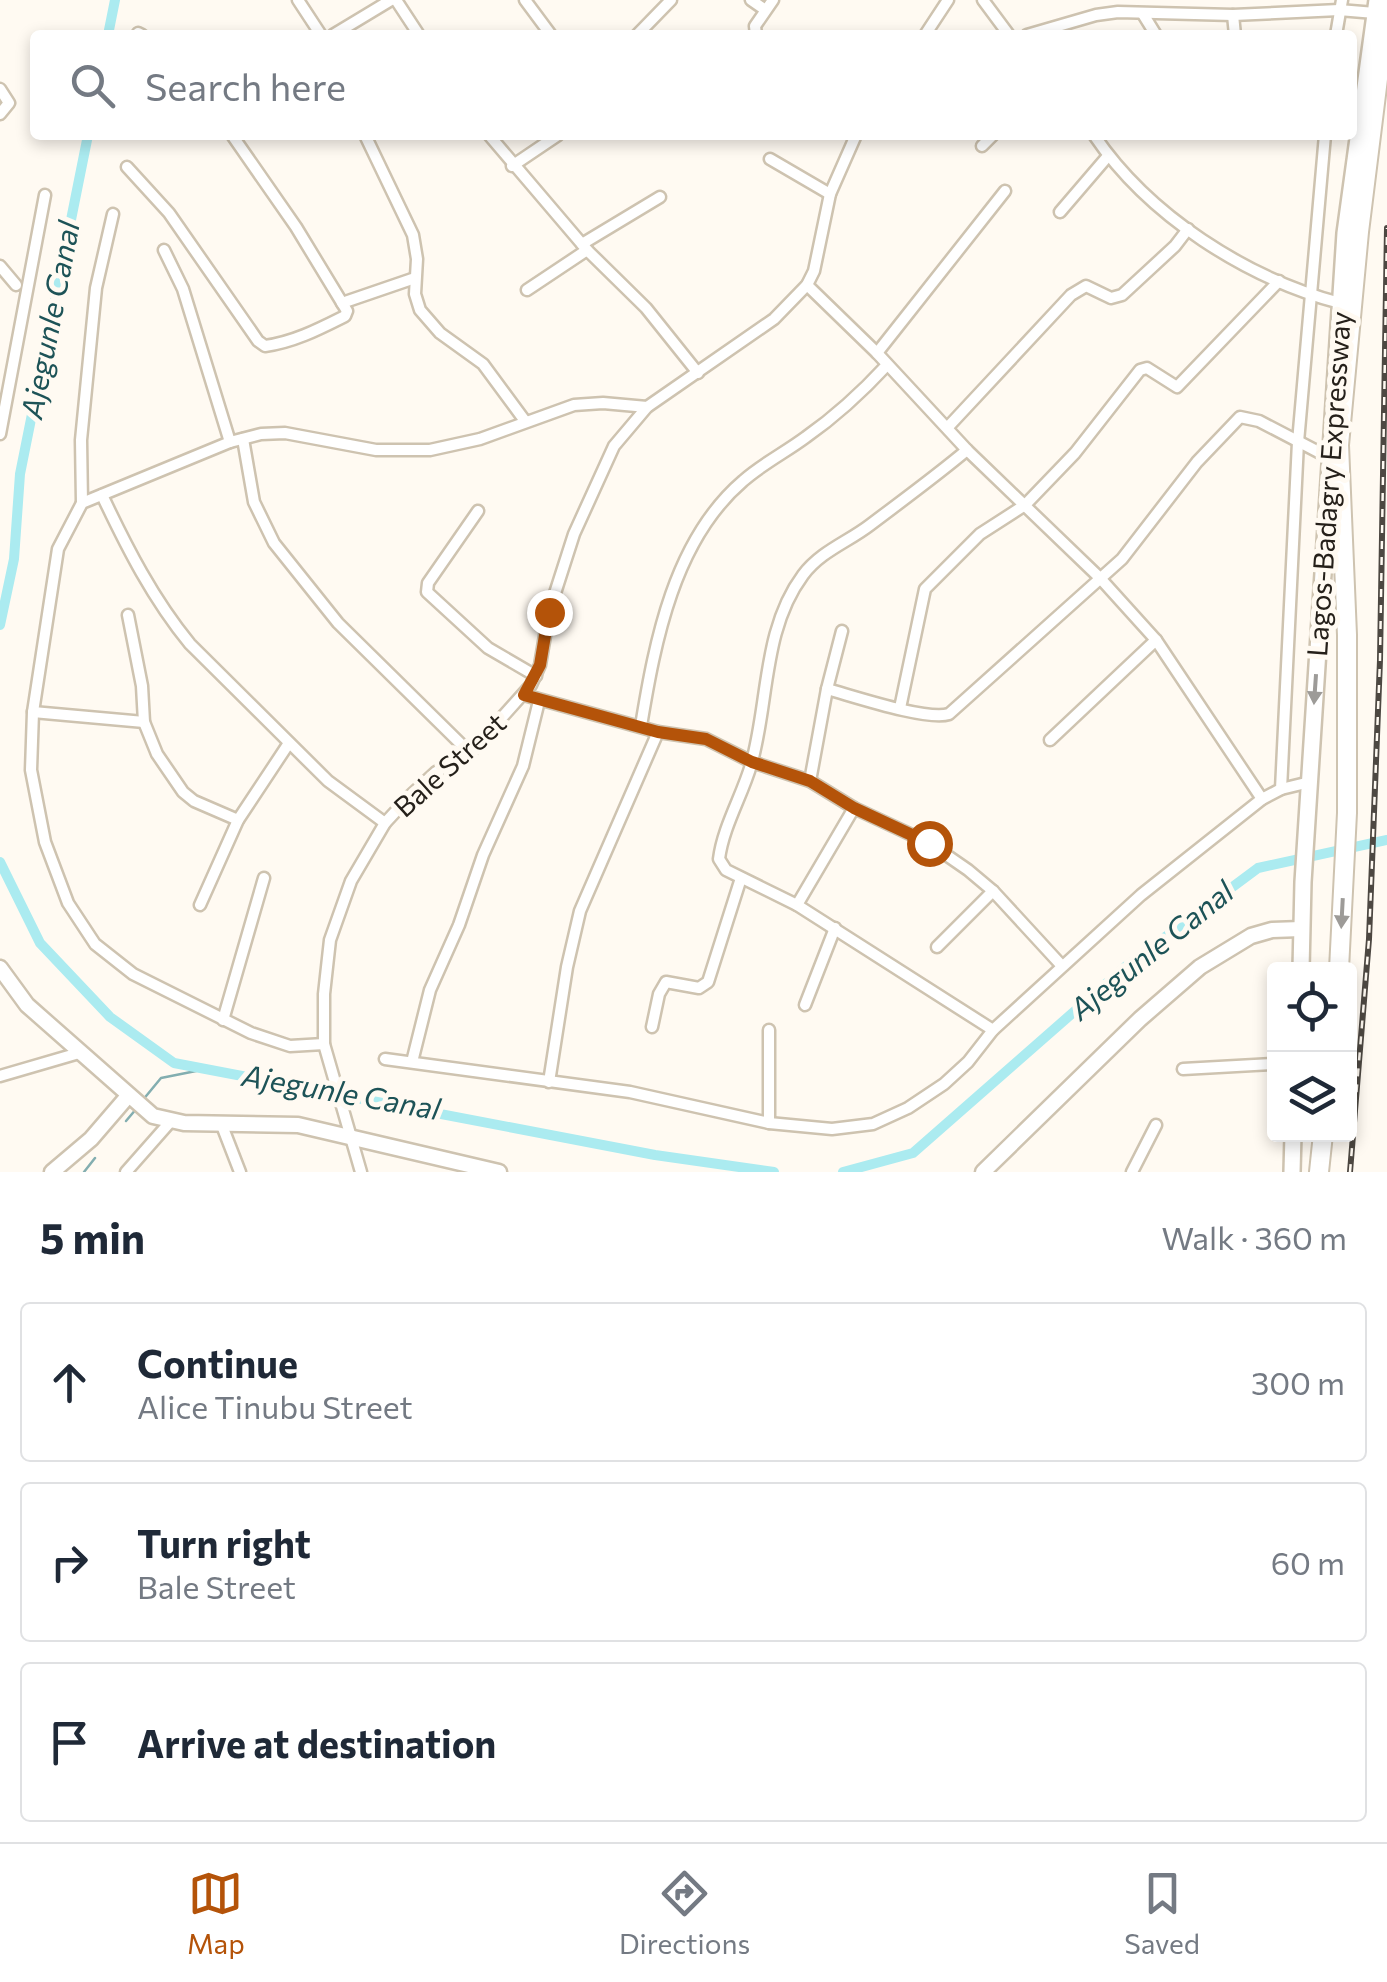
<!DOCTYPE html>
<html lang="en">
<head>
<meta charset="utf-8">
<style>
  body { margin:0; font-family:Commissioner,sans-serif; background:#f6f6f7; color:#1f2937 }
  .controls { position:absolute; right:30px; bottom:30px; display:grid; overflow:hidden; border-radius:10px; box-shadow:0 5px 15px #0003 }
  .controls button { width:90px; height:90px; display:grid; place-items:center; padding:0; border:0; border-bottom:2px solid #e0e1e3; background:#fff; color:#1f2937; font:50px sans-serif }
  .stop { position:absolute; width:30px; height:30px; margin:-22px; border:8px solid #b45309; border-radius:50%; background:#fff }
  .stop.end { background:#b45309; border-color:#fff; box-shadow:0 2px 10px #0008 }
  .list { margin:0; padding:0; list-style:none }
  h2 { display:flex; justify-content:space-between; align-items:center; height:130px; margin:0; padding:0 40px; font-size:42px }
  h2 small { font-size:32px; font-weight:400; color:#747a83 }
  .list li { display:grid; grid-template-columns:65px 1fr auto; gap:30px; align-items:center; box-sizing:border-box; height:160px; margin:0 20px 20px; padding:0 20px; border:2px solid #e0e1e3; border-radius:10px }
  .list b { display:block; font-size:38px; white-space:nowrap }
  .list p { margin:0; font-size:32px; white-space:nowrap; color:#747a83 }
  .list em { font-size:32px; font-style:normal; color:#747a83 }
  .icon { flex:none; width:55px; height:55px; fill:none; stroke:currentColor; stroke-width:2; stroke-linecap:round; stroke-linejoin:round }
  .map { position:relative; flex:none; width:1387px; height:1172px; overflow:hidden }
  .search { position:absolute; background:#fff; box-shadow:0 5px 15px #0003; left:30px; right:30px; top:30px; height:110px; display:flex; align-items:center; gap:25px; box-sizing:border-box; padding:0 35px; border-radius:10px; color:#747a83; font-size:38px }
  .sheet { height:670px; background:#fff }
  nav { display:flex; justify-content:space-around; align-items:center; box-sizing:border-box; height:140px; border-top:2px solid #e0e1e3; background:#fff; font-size:28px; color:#747a83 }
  nav a { display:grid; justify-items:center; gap:5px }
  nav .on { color:#b45309 }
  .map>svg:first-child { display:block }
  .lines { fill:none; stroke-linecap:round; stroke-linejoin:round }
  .stream { stroke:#83aeb0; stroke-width:2.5 }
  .canal { stroke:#abebf0; stroke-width:10 }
  .street-casing { stroke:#cec3b0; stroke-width:15 }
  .secondary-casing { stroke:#cec3b0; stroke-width:19 }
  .primary-casing { stroke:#cec3b0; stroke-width:20 }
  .highway-casing { stroke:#cec3b0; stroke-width:22 }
  .street { stroke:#fff; stroke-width:10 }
  .secondary { stroke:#fff; stroke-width:14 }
  .primary { stroke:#fff; stroke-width:15 }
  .highway { stroke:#fff; stroke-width:18 }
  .rail-casing { stroke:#4d4842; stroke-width:6 }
  .rail { stroke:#fffaf2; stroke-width:2.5; stroke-dasharray:8; stroke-linecap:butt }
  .oneway { fill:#9d9b98 }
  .route { stroke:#b45309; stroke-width:12 }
  .labels { text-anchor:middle; stroke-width:10; stroke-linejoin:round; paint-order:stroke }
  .street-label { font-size:28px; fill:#25201a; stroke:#fffaf2 }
  .water-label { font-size:30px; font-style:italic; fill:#1d5357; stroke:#fffaf2 }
</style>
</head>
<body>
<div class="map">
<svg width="1387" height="1172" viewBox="0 0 1387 1172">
  <rect width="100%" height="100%" fill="#fffaf2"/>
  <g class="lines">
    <g class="stream">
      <path d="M142 1101 161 1078 206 1069"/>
      <path d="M126 1121 137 1108"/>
      <path d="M84 1172 95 1158"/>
    </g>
    <g class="canal">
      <path d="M108 35 115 0"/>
      <path d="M0 625 14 559 20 474 88 135"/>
      <path d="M0 862 40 943 110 1017 174 1063 655 1155 774 1172"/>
      <path d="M843 1172 913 1153 1125 967 1258 868 1387 840"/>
    </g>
    <g class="street-casing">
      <g id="street">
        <path d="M298 0 321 35"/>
        <path d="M396 0 419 35"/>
        <path d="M525 0 551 35"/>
        <path d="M751 0 764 9"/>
        <path d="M983 0 1009 35"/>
        <path d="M1143 14 1156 35"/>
        <path d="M1233 15 1235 35"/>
        <path d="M138 33 142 35"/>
        <path d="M333 35 391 0"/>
        <path d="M637 35 671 0"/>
        <path d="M756 35 755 26 773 0"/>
        <path d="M925 35 948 0"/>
        <path d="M1027 35 1096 15 1118 12 1233 15 1339 10 1375 13"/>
        <path d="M1336 35 1342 0"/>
        <path d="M0 89 9 103 0 114"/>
        <path d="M365 135 413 235 417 259 415 294 420 310 440 333 483 364 525 421"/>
        <path d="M489 135 587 250 646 308 698 373"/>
        <path d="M1094 135C1149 216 1246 278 1340 303"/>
        <path d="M982 146 993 135"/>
        <path d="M770 159 830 194"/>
        <path d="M512 166 558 135"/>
        <path d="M127 167 169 213 258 341 265 346C294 342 319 329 345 316L347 311 296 227 232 135"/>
        <path d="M1060 212 1108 156"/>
        <path d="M582 244 660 197"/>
        <path d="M164 250 183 289 230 442"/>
        <path d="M0 266 16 285"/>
        <path d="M807 285 877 353 967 450 1100 578 1156 640 1262 799"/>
        <path d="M527 290 587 250"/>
        <path d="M342 303 415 278"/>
        <path d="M877 353 1005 191"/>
        <path d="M948 427 1071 295 1086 286 1111 298 1122 295 1175 246 1188 229"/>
        <path d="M0 434 45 195"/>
        <path d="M243 439 254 502 274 543 338 623 470 753"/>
        <path d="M967 450C936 476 903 500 870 525 848 542 821 551 803 575 762 630 769 703 751 765 742 796 723 827 719 859L726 870 797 905 993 1030"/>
        <path d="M102 495C127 548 153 599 190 644L328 781 385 823"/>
        <path d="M82 503 81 440 96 288 113 214"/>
        <path d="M478 511 428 583 427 592 488 648 536 676"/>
        <path d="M128 615 142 686 144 722 157 754 183 792 194 801 238 820"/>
        <path d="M827 689C853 696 927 721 949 714L1122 559 1197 462 1240 417 1259 421 1330 458"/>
        <path d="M524 695 658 732 706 739 752 762 810 781 854 808 929 843 968 870 993 891 1062 966"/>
        <path d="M900 708 925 589 980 534 1025 505 1075 453 1140 370 1147 368 1177 387 1279 281"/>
        <path d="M33 712 144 722"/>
        <path d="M641 726C655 641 674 540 743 481 762 464 786 452 806 437 836 416 862 392 887 365"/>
        <path d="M1050 740 1156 640"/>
        <path d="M810 781 827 689 842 631"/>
        <path d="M1281 789 1310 782"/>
        <path d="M200 905 238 820 289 743"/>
        <path d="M797 905 854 808"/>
        <path d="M937 947 993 891"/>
        <path d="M805 1005 835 928"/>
        <path d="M223 1020 264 878"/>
        <path d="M652 1027 659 994 666 982 699 988 708 982 741 878"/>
        <path d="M324 1044 290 1046 251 1033 133 974 95 944 68 903 45 842 31 770 33 712 58 549 82 503 230 442 261 434 285 433 376 450H430L480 439 574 405 603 403 647 407"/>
        <path d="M385 1059 630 1092 769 1123 832 1129 873 1124 908 1108 944 1084 968 1062 993 1030 1141 895 1262 799 1281 789 1298 442 1325 135"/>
        <path d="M412 1062 430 990 459 925 483 855 523 766 539 701"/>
        <path d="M1183 1069 1274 1064"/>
        <path d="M0 1076 79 1053"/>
        <path d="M549 1082 567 967 580 911 658 732"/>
        <path d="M221 1123 240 1172"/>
        <path d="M769 1123V1030"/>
        <path d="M126 1172 171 1121"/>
        <path d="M361 1172 324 1044V994L330 940 351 881 385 823 410 796 436 772 470 753 531 685 540 665 549 612 574 534 614 446 647 407 774 319 807 285 814 271 830 194 856 135"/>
        <path d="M1132 1172 1156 1125"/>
      </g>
    </g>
    <g class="secondary-casing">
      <g id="secondary">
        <path d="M0 968 27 1005 153 1116 184 1123 298 1125 499 1172"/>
        <path d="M52 1172 91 1139 128 1096"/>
        <path d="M983 1172 1140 1019 1200 967 1251 936 1272 930 1301 929"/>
      </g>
    </g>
    <g class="primary-casing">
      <g id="primary">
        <path d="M1301 969 1303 882 1345 233 1377 0"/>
        <path d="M1292 1172 1293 1134"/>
      </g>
    </g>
    <g class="highway-casing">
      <g id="highway">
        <path d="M1339 969 1347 813V635L1339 445 1359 232 1387 6"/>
        <path d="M1319 1172 1323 1134"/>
      </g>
    </g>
    <use href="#street" class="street"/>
    <use href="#secondary" class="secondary"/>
    <use href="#primary" class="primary"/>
    <use href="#highway" class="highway"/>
    <g class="rail-casing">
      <path id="rail" d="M1350 1172 1369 939 1380 660 1387 228"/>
    </g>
    <use href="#rail" class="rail"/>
  </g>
  <defs><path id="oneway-solid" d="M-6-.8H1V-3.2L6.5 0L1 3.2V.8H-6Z" transform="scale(2.5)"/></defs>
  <g class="oneway">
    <use href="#oneway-solid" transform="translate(1315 689) rotate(94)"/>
    <use href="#oneway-solid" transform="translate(1342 913) rotate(93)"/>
  </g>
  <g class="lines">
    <path class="route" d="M549 612 540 665 524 695 658 732 706 739 752 762 810 781 854 808 929 843"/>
  </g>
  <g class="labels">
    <g class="street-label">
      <text transform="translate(1329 484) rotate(-86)" y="10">Lagos-Badagry Expressway</text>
      <text transform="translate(450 765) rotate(-42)" y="10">Bale Street</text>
    </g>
    <g class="water-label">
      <text transform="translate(51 320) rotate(-79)" y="10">Ajegunle Canal</text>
      <text transform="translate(1152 951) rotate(-39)" y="10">Ajegunle Canal</text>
      <text transform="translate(341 1093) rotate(10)" y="10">Ajegunle Canal</text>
    </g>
  </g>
</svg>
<div class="controls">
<button><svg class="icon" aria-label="locate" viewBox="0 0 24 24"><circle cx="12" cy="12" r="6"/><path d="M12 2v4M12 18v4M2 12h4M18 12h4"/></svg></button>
<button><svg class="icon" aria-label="layers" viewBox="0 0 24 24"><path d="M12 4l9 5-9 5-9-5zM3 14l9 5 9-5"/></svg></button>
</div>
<div class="stop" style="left:929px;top:843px"></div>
<div class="stop end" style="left:549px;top:612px"></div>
<div class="search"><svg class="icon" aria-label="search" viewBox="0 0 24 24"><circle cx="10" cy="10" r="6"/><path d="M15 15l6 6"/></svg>Search here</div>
</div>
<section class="sheet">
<h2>5 min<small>Walk · 360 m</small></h2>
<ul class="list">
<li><svg class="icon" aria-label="ahead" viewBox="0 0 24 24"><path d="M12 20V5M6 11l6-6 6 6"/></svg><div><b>Continue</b><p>Alice Tinubu Street</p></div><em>300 m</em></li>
<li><svg class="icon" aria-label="right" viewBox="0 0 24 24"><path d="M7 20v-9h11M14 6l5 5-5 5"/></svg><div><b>Turn right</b><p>Bale Street</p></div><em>60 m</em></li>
<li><svg class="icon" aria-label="arrive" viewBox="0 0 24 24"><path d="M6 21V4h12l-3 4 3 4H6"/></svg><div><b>Arrive at destination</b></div></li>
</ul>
</section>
<nav>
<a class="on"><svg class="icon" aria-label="map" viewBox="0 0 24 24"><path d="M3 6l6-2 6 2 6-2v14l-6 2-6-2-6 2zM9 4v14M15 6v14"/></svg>Map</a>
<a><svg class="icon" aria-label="directions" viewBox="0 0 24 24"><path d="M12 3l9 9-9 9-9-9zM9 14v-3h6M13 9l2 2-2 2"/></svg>Directions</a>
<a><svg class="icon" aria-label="saved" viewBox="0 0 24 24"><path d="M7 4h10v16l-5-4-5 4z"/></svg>Saved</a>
</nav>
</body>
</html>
